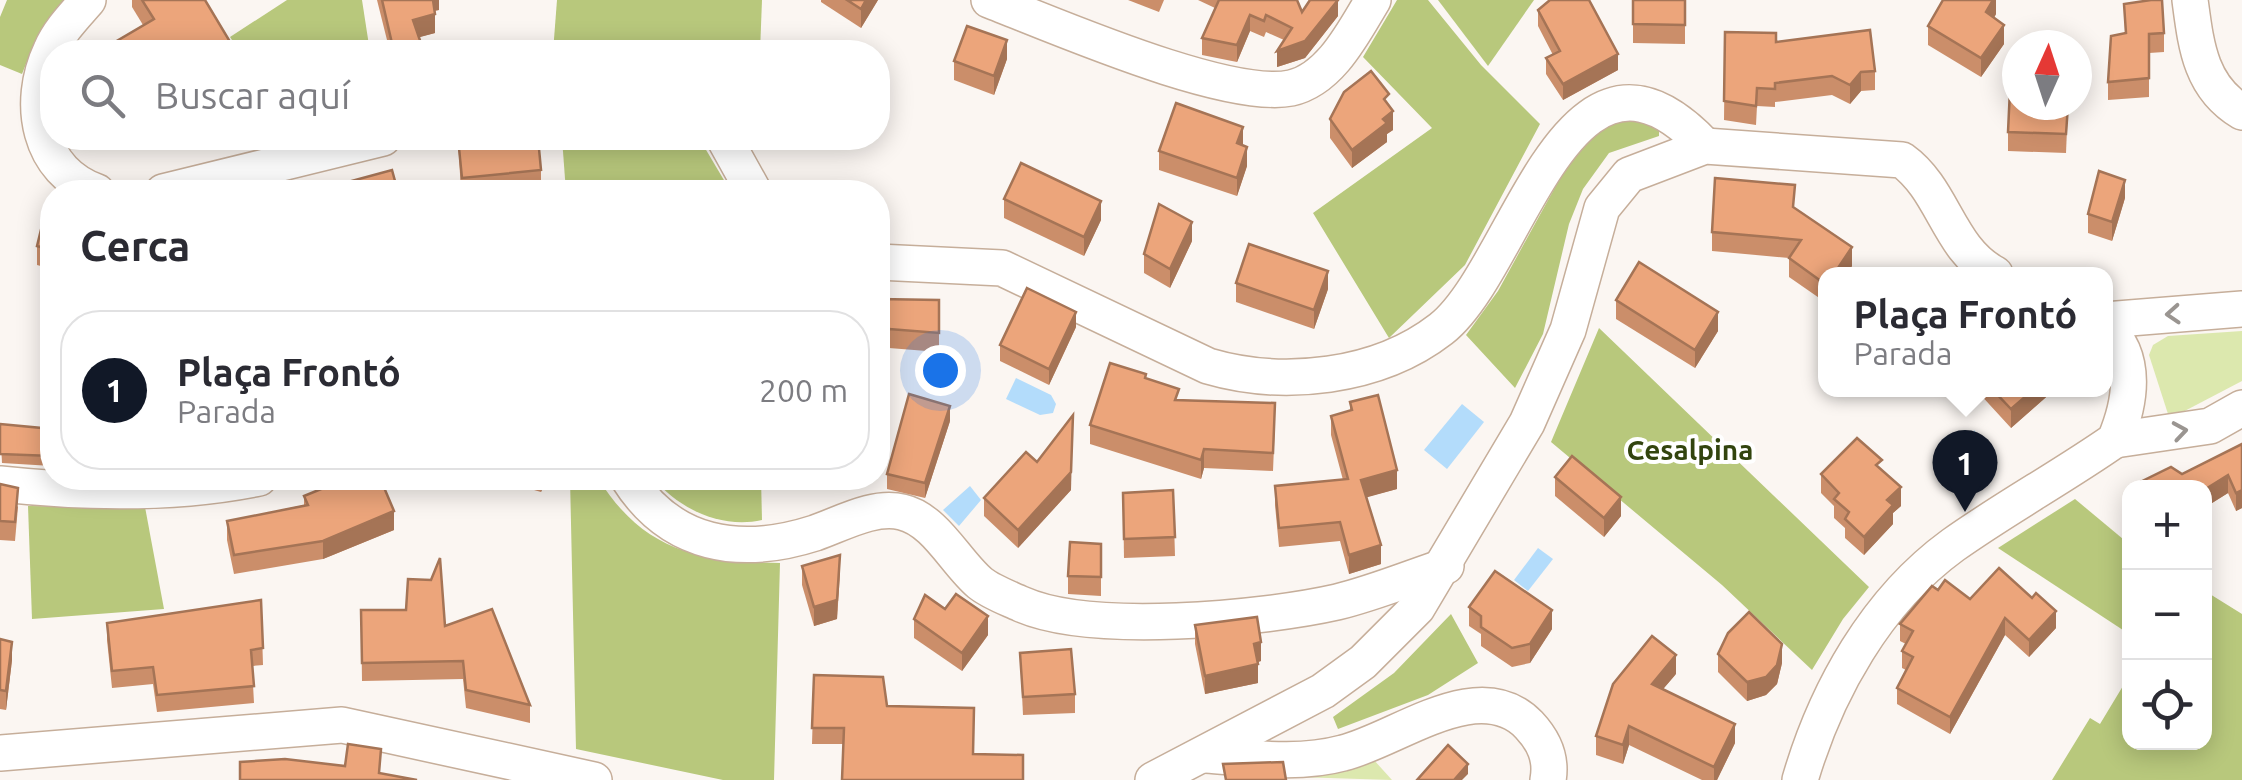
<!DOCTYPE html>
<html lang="es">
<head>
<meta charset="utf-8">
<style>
  body { margin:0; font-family:Ubuntu,sans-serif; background:#f2f2f3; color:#2b2b33 }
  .controls { position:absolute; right:30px; bottom:30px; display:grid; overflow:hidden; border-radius:20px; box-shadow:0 5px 25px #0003 }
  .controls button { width:90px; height:90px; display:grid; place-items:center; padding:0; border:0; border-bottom:2px solid #e1e1e2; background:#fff; color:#2b2b33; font:50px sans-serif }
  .compass { position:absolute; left:2002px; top:30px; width:90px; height:90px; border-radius:50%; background:#fff; box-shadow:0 5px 25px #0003; rotate:3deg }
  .you { position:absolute; left:940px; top:370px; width:35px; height:35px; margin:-25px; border:8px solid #fff; border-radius:50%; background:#1a73e8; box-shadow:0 0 0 15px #1a73e833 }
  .badge { display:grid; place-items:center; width:65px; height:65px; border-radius:50%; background:#111827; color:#fff; font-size:32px; font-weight:700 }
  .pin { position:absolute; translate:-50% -82px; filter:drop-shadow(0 2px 5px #0008) }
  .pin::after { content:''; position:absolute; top:52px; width:35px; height:30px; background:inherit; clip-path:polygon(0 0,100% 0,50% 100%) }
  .popup { position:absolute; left:1818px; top:267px; width:295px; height:130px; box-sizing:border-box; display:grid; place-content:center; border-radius:20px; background:#fff; filter:drop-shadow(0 2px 8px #0005); font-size:32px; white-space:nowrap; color:#7c7c81 }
  .popup b { font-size:38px; color:#2b2b33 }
  .popup::after { content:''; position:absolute; left:50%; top:100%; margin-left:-20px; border:20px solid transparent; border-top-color:#fff }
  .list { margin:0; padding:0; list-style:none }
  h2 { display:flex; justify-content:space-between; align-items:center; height:130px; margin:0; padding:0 40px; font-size:42px }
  h2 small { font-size:32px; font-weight:400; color:#7c7c81 }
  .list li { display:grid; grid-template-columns:65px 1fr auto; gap:30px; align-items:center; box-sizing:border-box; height:160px; margin:0 20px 20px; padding:0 20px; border:2px solid #e1e1e2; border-radius:40px }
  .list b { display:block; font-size:38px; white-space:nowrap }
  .list p { margin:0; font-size:32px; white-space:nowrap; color:#7c7c81 }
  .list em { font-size:32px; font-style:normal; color:#7c7c81 }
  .icon { flex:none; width:55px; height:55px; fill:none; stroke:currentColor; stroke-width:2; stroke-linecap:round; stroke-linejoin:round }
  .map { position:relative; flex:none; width:2242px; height:780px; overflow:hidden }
  .search { position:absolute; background:#fff; box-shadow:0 5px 25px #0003; left:40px; top:40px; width:850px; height:110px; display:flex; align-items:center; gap:25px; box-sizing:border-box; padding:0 35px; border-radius:40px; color:#7c7c81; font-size:38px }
  .panel { position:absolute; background:#fff; box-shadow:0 5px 25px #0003; left:40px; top:180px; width:850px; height:310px; border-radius:40px }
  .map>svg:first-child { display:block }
  .green { fill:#dce8ae }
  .forest { fill:#b8c87c }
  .water { fill:#b3dcfb }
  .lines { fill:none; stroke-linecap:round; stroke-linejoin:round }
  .minor-casing { stroke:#c6ae9a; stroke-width:38 }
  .minor { stroke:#fff; stroke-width:35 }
  .wall { fill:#cb8e6a }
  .shaded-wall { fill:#a57456 }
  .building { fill:#eca57b; stroke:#a57456; stroke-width:2.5 }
  .oneway { stroke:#9a9591 }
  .labels { text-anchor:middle; stroke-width:8; stroke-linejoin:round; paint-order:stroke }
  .neighbourhood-label { font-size:28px; font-weight:bold; fill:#32440e; stroke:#fff }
</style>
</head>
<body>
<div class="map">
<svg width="2242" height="780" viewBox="0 0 2242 780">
  <rect width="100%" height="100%" fill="#fbf6f2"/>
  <g class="green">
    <path d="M2242 331V381L2177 415 2168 414 2149 355 2153 345 2168 336Z"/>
    <path d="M1373 759 1392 780 1296 777Z"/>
  </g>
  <g class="forest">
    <path d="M7 0H69L33 46 22 74 0 65V17Z"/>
    <path d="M287 0H362L370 52H240L230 37Z"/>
    <path d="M557 0H762L760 52H553Z"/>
    <path d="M1397 0H1428L1481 65 1540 124 1465 265 1389 338 1313 213 1432 128 1363 57Z"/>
    <path d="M1438 0H1534L1488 66Z"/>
    <path d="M1629 116 1659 130V136L1609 153 1583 189 1569 224 1543 334 1515 388 1466 335 1498 291 1580 142Z"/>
    <path d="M562 138H699L731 192H566Z"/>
    <path d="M1599 328 1869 587 1843 619 1812 670 1722 585 1551 442Z"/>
    <path d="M570 478H598C643 551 699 562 780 563L774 780H723L576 749Z"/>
    <path d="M653 478H761L762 520C721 529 679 509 653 478Z"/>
    <path d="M2075 499 2129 544V634L1998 548Z"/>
    <path d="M28 506 145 507 164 609 32 619Z"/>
    <path d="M2205 591 2242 614V780H2052L2090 718 2100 724 2129 676 2130 742H2204Z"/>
    <path d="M1451 614 1478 663 1428 695 1338 729 1333 717 1394 673Z"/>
  </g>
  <g class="water">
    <path d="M1016 378 1051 395 1056 404 1053 413 1040 415 1006 399Z"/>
    <path d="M1462 404 1484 422 1447 469 1424 450Z"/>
    <path d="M1974 430 1992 452 1964 472 1952 471 1949 460 1972 442Z"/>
    <path d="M970 486 981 500 959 526 943 510Z"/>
    <path d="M1538 548 1553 559 1528 591 1514 580Z"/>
  </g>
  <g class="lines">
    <g class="minor-casing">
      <g id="minor">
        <path d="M88 0C75 15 59 31 51 50 26 103 38 171 97 192"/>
        <path d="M989 0C1054 25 1227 101 1291 88 1331 79 1354 31 1373 0"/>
        <path d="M2190 0C2196 45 2200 87 2242 112"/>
        <path d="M724 138 754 192"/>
        <path d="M163 192 383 138"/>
        <path d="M878 262 1002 268 1208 366C1283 388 1378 378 1441 329 1519 268 1568 0 1705 146"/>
        <path d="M2105 320 2242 309"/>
        <path d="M2115 440 2210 426 2242 408"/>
        <path d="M628 478C671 546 740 557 815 533 841 524 874 505 902 512 936 520 955 562 980 583 991 592 1008 598 1021 604 1090 635 1262 619 1337 602 1374 593 1410 578 1446 566"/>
        <path d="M0 484C84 493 176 495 259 478"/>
        <path d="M0 753 342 725 594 780"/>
        <path d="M1206 755C1251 758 1299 765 1343 753 1397 740 1479 673 1529 725 1544 741 1552 758 1548 780"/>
        <path d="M1153 780 1323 691 1363 662 1417 608 1527 423 1568 330 1602 208 1629 175 1705 146 1902 160C1944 190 1948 249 1995 274"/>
        <path d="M1800 780C1826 691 1876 601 1953 545 2005 508 2062 477 2115 440 2130 404 2139 357 2105 327"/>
      </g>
    </g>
    <use href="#minor" class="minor"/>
  </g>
  <g class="wall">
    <path d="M132 0H205L235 52 143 25 132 7Z"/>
    <path d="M377 0H439V10L434 11 435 33 419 37 424 52H390Z"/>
    <path d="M821 0H878L861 28 821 2Z"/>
    <path d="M1128 0H1164L1159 12Z"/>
    <path d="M1198 0H1297L1302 12 1338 16 1305 58 1277 67 1284 40 1266 32 1264 37 1250 31 1237 62 1202 55V38L1215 8Z"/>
    <path d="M1633 0H1685V44L1633 43Z"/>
    <path d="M1996 0V14L1994 18 2004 44 1981 77 1928 45V26Z"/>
    <path d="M2124 4 2164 33V52L2149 53V97L2108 100V82L2125 33Z"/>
    <path d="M1538 10 1618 70 1563 100 1546 74V58L1553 55 1538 26Z"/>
    <path d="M1725 32 1875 71V90L1861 91 1850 104 1832 95 1775 102V107L1757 106 1756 125 1724 120Z"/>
    <path d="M1007 59 994 95 954 80V61Z"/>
    <path d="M2068 105 2066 153 2008 151V132Z"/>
    <path d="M1389 106 1393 130 1387 134V142L1352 168 1330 138V119Z"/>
    <path d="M458 138 541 170V189L506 192H461Z"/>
    <path d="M1243 146 1247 166 1237 196 1159 170V151Z"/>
    <path d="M2125 198 2112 241 2088 233V214Z"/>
    <path d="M1004 199 1101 220 1084 256 1004 218Z"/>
    <path d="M1795 208 1852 266 1846 274H1825V302L1789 277V258L1712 251V232Z"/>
    <path d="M52 215V269L37 265V246Z"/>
    <path d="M1192 241 1170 288 1144 273V254Z"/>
    <path d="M1236 283 1328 289 1314 329 1236 302Z"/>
    <path d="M878 299 939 300V352L889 348H878Z"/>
    <path d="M1616 300 1718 331 1695 368 1616 319Z"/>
    <path d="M1076 327 1049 385 1000 361V345Z"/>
    <path d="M1146 379 1179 401 1275 422 1273 471 1204 468 1201 479 1090 444V425Z"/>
    <path d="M1978 390H2062L2057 394 2053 391 2011 428 1978 392Z"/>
    <path d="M1350 402 1397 489 1366 497 1381 564 1349 574 1340 541 1279 547 1275 505V486L1343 480 1331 435V416L1350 411Z"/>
    <path d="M950 421 925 498 887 489V474Z"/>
    <path d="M0 424 52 429V466L2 463Z"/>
    <path d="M2242 444V508L2236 511 2228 493 2204 508V488L2182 474Z"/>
    <path d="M1882 470 1901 506 1893 513V524L1864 555 1845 538V528L1834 518V506L1821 493V474Z"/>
    <path d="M1555 477 1621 516 1604 537 1555 496Z"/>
    <path d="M492 478H546L541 492Z"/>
    <path d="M0 484 18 507 15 541 0 540Z"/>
    <path d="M1071 490 1018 548 984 516V498Z"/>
    <path d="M1173 490 1175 556 1124 558 1123 493Z"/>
    <path d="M304 496 394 530 323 559 234 574 227 540V521L304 505Z"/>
    <path d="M1101 544V596L1068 594V576Z"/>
    <path d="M802 566 840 574 837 619 814 626 802 585Z"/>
    <path d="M1938 590 1970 599 2056 628 2029 657 2005 635 1950 734 1897 704V688L1906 670 1902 668V651L1906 644 1900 641V624Z"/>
    <path d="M261 600 263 665 252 666 254 703 157 712 153 684 112 688 107 640V623Z"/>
    <path d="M1469 607 1552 629 1530 663 1512 667 1481 646V634L1469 626Z"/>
    <path d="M945 609 988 635 962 671 914 638V619Z"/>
    <path d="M361 610 445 626 530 705V723L466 708 463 679 362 681Z"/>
    <path d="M1195 625 1261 661 1258 662V683L1205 694 1195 644Z"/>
    <path d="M0 639 12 660 6 710 0 709Z"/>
    <path d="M1020 653 1075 694V713L1023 715Z"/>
    <path d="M1718 654 1782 663 1777 684 1766 695 1747 701 1718 672Z"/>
    <path d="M1676 674 1663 689 1735 743 1717 780H1702L1629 745 1623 764 1596 755V736Z"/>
    <path d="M814 675 887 706 1023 780 844 744H812Z"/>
  </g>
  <g class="shaded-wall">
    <path d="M432 0H439V10L432 11Z"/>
    <path d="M866 0H878L861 28V9Z"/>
    <path d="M1338 0V16L1305 58 1277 67V51Z"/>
    <path d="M1993 0H1996V14L1986 31V12Z"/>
    <path d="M435 14V33L413 39V20Z"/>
    <path d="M1250 15V31L1237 62V45Z"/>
    <path d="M2004 25V44L1981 77V58Z"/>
    <path d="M1007 40V59L994 95V76Z"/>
    <path d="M1618 54V70L1563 100V84Z"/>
    <path d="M1861 72V91L1850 104V85Z"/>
    <path d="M1393 111V130L1387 134V142L1352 168V150Z"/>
    <path d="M1243 127V146L1237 143Z"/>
    <path d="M1247 147V166L1237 196V178Z"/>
    <path d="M2125 180V198L2112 241V222Z"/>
    <path d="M1101 201V220L1084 256V237Z"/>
    <path d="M1192 222V241L1170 288V269Z"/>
    <path d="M1852 247V266L1846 274H1834Z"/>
    <path d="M1328 271V289L1314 329V310Z"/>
    <path d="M1076 312V327L1049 385V369Z"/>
    <path d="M1718 312V331L1695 368V350Z"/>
    <path d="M2033 390 2053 391 2011 428V409Z"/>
    <path d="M950 406V421L925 498V483Z"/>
    <path d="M1073 415 1071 490 1018 548V530Z"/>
    <path d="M1204 449V468L1201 479V460Z"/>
    <path d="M1397 470V489L1361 499V480Z"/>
    <path d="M2228 475V493L2204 508V490Z"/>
    <path d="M541 478H546L541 492Z"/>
    <path d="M1901 487V506L1893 513V524L1864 555V537L1887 500Z"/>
    <path d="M2242 490V508L2236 511V493Z"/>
    <path d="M1621 497V516L1604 537V518Z"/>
    <path d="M394 511V530L323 559V541Z"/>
    <path d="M1381 545V564L1349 574V555Z"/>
    <path d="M840 555 837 619 814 626V607Z"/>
    <path d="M1552 610V629L1530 663V644Z"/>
    <path d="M2056 611V628L2029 657V640Z"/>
    <path d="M988 616V635L962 671V653Z"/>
    <path d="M2005 618V635L1950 734V717Z"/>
    <path d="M12 642V660L6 710V691Z"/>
    <path d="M1261 642V661L1254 663V644Z"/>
    <path d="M1782 644V663L1777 684 1766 695 1747 701V682Z"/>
    <path d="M1676 655V674L1652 702V684Z"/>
    <path d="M1258 664V683L1205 694V676Z"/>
    <path d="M1735 724V743L1717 780H1714V767Z"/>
    <path d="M1629 726V745L1623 764V745Z"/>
    <path d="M1468 764V774L1462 780H1454Z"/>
  </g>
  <g class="building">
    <path d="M142 0H205L235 50 232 52H98L154 19Z"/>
    <path d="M382 0H433L435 14 413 20 424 52H394Z"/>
    <path d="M847 0H866L861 9Z"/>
    <path d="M1219 0H1297L1302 12 1310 0H1338L1305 41 1277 51 1292 28 1266 15 1264 21 1250 15 1237 45 1202 38Z"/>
    <path d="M1550 0H1589L1618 54 1563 84 1546 58 1560 51 1538 10Z"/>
    <path d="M1633 0H1685V25L1633 24Z"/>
    <path d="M1943 0H1993L1986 12 2004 25 1981 58 1928 26Z"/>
    <path d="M2151 0H2162L2164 33 2149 34V78L2108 82 2111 36 2126 33 2124 4Z"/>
    <path d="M967 26 1007 40 994 76 954 61Z"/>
    <path d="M1870 30 1875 71 1861 72 1850 85 1832 76 1775 83V89L1757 88 1756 106 1724 101 1725 32 1776 33V42Z"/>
    <path d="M2011 68H2017V105H2068L2066 134 2008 132Z"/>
    <path d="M1371 71 1389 94 1384 99 1393 111 1383 119 1387 123 1352 150 1330 119 1344 92Z"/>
    <path d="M1176 103 1243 127 1237 143 1247 147 1237 178 1159 151Z"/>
    <path d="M458 138H538L541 170 462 178Z"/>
    <path d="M1021 163 1101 201 1084 237 1004 199Z"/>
    <path d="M392 170 398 192H311Z"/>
    <path d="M2099 171 2125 180 2112 222 2088 214Z"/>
    <path d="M1715 178 1795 185 1793 207 1852 247 1834 274H1825V284L1789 258 1801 240 1712 232Z"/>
    <path d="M295 187 297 192H261Z"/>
    <path d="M1159 204 1192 222 1170 269 1144 254Z"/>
    <path d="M45 213 52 215V250L37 246Z"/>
    <path d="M1249 244 1328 271 1314 310 1236 283Z"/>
    <path d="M1639 262 1718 312 1695 350 1616 300Z"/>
    <path d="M1027 288 1076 312 1049 369 1000 345Z"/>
    <path d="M878 299 939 300V333L889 329 878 330Z"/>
    <path d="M1110 363 1146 374 1145 378 1179 389 1175 400 1275 403 1273 453 1204 449 1201 460 1090 425Z"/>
    <path d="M1993 390H2033L2011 409Z"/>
    <path d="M909 394 950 406 925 483 887 474Z"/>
    <path d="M1378 395 1397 470 1361 480 1381 545 1349 555 1340 522 1279 528 1275 486 1348 479 1331 416 1352 410 1350 402Z"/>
    <path d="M1073 415 1071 472 1018 530 984 498 1026 452 1037 462Z"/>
    <path d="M0 424 52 429V456L0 454Z"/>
    <path d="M1857 438 1882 460 1876 465 1901 487 1887 500 1893 505 1864 537 1845 519 1849 512 1834 499 1839 493 1821 474Z"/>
    <path d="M2242 444V490L2236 493 2228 475 2204 490V488L2130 487 2171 467 2182 474Z"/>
    <path d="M1572 456 1621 497 1604 518 1555 477Z"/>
    <path d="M348 478H380L394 511 323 541 234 555 227 521 308 505 304 496Z"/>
    <path d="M0 484 18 488 15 522 0 521Z"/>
    <path d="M1173 490 1175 537 1124 539 1123 493Z"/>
    <path d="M1070 542 1101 544V577L1068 576Z"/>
    <path d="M840 555 837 600 814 607 802 566Z"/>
    <path d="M440 558 445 626 492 609 530 705 466 690 463 661 362 663 361 610H406L408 579 431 580Z"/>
    <path d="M1999 568 2032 598 2036 593 2056 611 2029 640 2005 618 1950 717 1897 688 1913 657 1902 651 1913 631 1900 624 1932 586 1938 590 1945 580 1970 599Z"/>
    <path d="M1495 571 1552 610 1530 644 1512 648 1481 627V616L1469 607Z"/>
    <path d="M956 594 988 616 962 653 914 619 925 595 945 609Z"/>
    <path d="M261 600 263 648 251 650 254 686 157 695 153 667 112 671 107 623Z"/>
    <path d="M1749 612 1782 644 1777 665 1766 677 1747 682 1718 654 1728 633Z"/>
    <path d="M1257 617 1261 642 1254 644 1258 664 1205 676 1195 625Z"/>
    <path d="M1652 636 1676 655 1652 684 1735 724 1714 767 1629 726 1623 745 1596 736 1613 684Z"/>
    <path d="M0 639 12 642 6 691 0 690Z"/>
    <path d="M1071 649 1075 694 1023 697 1020 653Z"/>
    <path d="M814 675 883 677 887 706 974 708 973 754 1023 755V780H842L844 728H812Z"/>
    <path d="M348 744 381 749 379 773 417 780H240V762L285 759 345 766Z"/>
    <path d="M1448 745 1468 764 1454 780H1417Z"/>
    <path d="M1283 762 1286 780H1226L1223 764Z"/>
  </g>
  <defs><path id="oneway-chevron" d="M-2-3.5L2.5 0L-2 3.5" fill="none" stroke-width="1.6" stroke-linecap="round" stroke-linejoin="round" transform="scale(2.5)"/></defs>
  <g class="oneway">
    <use href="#oneway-chevron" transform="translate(2173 314) rotate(176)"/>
    <use href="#oneway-chevron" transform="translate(2180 431) rotate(-9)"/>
  </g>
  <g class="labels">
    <g class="neighbourhood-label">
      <text x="1690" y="460">Cesalpina</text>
    </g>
  </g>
</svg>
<div class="controls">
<button>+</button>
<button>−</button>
<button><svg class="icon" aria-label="locate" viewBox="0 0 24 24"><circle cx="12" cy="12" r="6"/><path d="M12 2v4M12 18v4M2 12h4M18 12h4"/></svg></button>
</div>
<svg class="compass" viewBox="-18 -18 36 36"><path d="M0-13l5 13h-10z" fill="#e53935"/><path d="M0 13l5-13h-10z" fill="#7c7c81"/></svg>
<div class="you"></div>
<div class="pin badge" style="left:1965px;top:512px">1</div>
<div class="popup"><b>Plaça Frontó</b>Parada</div>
<div class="search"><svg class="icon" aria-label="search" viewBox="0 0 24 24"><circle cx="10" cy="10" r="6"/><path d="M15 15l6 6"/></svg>Buscar aquí</div>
<section class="panel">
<h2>Cerca<small></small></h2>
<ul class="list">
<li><span class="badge">1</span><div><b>Plaça Frontó</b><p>Parada</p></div><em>200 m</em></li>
</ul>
</section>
</div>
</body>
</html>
